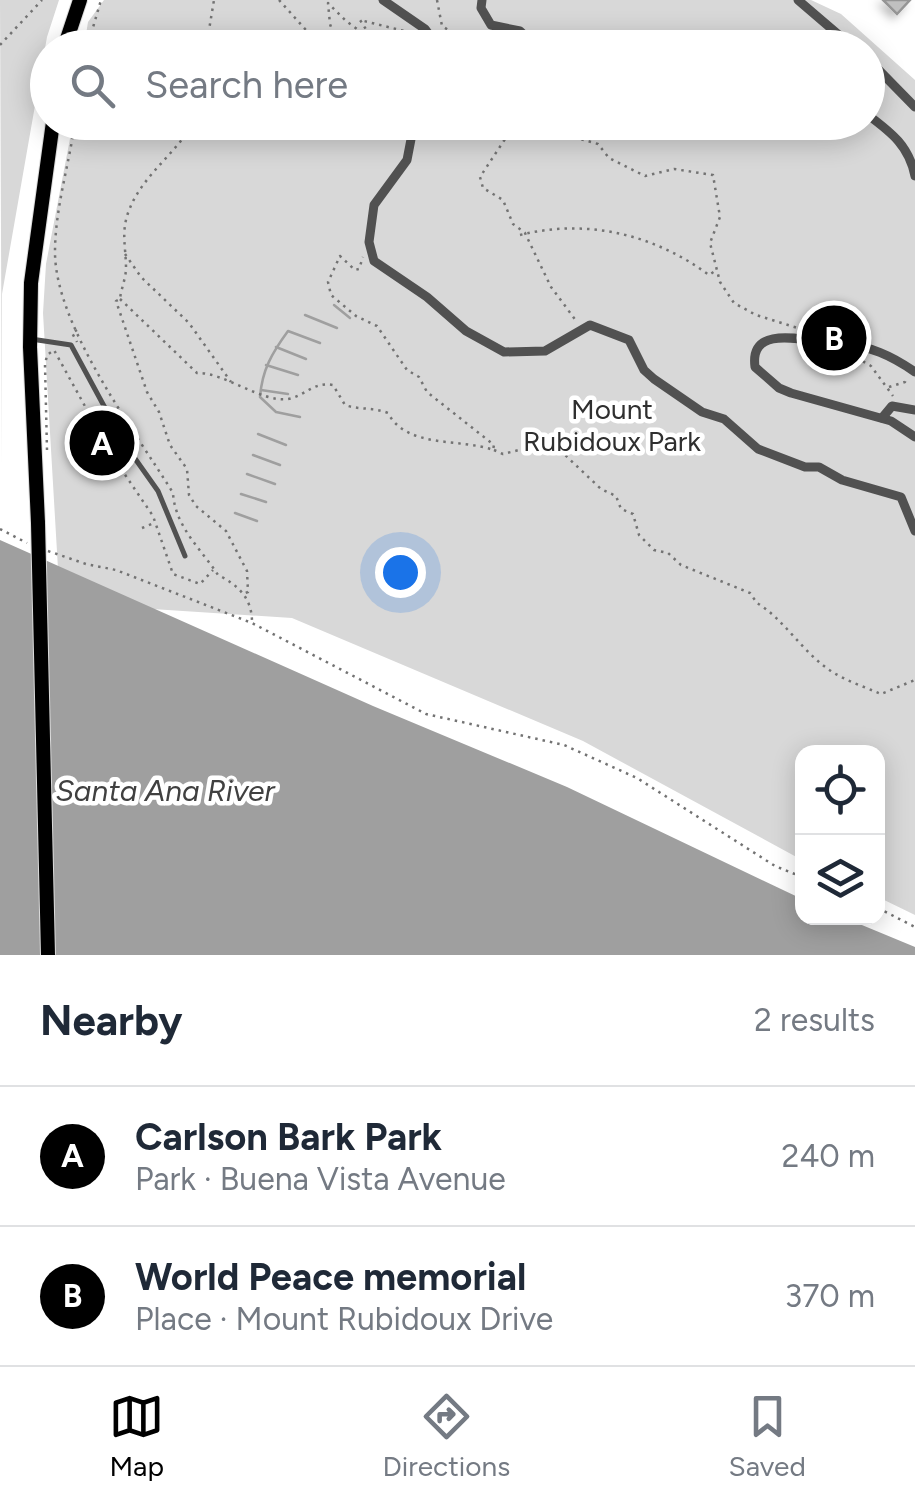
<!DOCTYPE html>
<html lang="en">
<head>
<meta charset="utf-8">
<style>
  body { margin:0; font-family:Figtree,sans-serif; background:#f6f6f7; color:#1f2937 }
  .controls { position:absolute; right:30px; bottom:30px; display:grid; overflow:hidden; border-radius:20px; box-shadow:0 5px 25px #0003 }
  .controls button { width:90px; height:90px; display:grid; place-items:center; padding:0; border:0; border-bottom:2px solid #e0e1e3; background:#fff; color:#1f2937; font:50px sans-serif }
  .you { position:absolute; left:400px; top:572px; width:35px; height:35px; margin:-25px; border:8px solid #fff; border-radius:50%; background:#1a73e8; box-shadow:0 0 0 15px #1a73e833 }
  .badge { display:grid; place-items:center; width:65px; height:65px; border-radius:50%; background:#000; color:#fff; font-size:32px; font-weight:700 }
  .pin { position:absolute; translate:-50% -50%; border:5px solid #fff; box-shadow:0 2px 10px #0006 }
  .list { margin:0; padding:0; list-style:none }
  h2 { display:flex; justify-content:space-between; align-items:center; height:130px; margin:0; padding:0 40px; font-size:42px }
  h2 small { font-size:32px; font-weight:400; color:#747a83 }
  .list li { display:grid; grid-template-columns:65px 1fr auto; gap:30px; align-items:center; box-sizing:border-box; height:140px; padding:0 40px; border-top:2px solid #e0e1e3 }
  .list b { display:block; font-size:38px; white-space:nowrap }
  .list p { margin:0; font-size:32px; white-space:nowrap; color:#747a83 }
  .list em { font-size:32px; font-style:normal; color:#747a83 }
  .icon { flex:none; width:55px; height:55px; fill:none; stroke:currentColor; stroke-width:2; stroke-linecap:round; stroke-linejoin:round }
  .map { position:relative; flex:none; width:915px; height:955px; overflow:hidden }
  .search { position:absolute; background:#fff; box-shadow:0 5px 25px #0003; left:30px; right:30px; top:30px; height:110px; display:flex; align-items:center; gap:25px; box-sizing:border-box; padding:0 35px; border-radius:55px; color:#747a83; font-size:38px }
  .sheet { height:410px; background:#fff }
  nav { display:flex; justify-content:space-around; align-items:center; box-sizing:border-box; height:140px; border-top:2px solid #e0e1e3; background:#fff; font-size:28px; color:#747a83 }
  nav a { display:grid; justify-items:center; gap:5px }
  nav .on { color:#000 }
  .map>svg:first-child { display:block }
  .green { fill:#d8d8d8 }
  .water { fill:#9f9f9f }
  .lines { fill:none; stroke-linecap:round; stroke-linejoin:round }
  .stream { stroke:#9f9f9f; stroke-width:2.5 }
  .building { fill:#c0c0c0; stroke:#959595; stroke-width:2.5; filter:url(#shadow) }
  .primary-casing { stroke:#dbdbdb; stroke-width:16 }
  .path { stroke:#737373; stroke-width:2.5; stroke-dasharray:2.5 5; stroke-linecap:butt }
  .lane { stroke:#515151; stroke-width:5 }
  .street { stroke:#515151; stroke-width:9 }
  .primary { stroke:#000; stroke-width:14 }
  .primary-bridge-casing { stroke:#dbdbdb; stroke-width:16; stroke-linecap:butt }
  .path-bridge { stroke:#737373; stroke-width:2.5; stroke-dasharray:2.5 5; stroke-linecap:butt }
  .primary-bridge { stroke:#000; stroke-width:14 }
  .labels { text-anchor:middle; stroke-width:9; stroke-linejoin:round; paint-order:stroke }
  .park-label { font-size:28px; fill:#2f2f2f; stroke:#fff }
  .water-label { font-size:30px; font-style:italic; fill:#404040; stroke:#fff }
</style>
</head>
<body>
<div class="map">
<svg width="915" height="955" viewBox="0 0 915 955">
  <defs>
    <filter id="shadow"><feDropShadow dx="-4.5" dy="4.5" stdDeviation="5" flood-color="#0004"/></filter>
  </defs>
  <rect width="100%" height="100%" fill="#fff"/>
  <g class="green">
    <path d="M0 0H59L47 37 2 294V466Z"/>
    <path d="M104 0H811L841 14 915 80V915L878 897V752H802V860L583 741 292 618 60 603 43 313 46 264 73 123 868 122V48L84 47 88 22Z"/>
  </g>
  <path class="water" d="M0 540 373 706 567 787 802 899V918H845L915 947V955H0Z"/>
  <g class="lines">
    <g class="stream">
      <path d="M334 305 350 318"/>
      <path d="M305 315 337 328"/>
      <path d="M276 347 306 359"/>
      <path d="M266 365 298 375"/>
      <path d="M261 390 288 394"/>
      <path d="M300 417 276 412 260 397C262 370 272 353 288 331L320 343"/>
      <path d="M258 434 286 445"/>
      <path d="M253 455 280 465"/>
      <path d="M247 474 275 484"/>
      <path d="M241 494 266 502"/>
      <path d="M235 513 257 521"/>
    </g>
  </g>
  <g class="building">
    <path d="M883 0H910L897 14Z"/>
    <path d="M846 328 850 338 839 339V350L835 349V340L820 337 824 333Z"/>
  </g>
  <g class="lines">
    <g class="primary-casing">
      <g id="primary">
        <path d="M64 48 80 0"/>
        <path d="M38 523 30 347 31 283 53 122"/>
      </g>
    </g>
    <g class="path">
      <path d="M279 0 314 39 335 48"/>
      <path d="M437 0 442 26 450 31 452 38 444 42"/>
      <path d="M489 35 497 42 491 48"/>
      <path d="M0 45 42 0"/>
      <path d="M87 48 101 0"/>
      <path d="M206 48 214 0"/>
      <path d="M338 48 330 24 328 3 346 21 361 32 369 34 360 20 408 32 420 48"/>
      <path d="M75 122C69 165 55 209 55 252 55 326 135 431 173 493 175 527 202 550 218 575 238 585 252 598 252 622"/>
      <path d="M194 122C175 155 141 176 128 213 121 233 126 248 126 268 126 278 121 289 120 299L116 301 147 392 159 412 170 445 187 469 189 495 196 506 226 531 247 571 248 592 243 594"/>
      <path d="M502 122 500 125 532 131 564 127 577 138 598 144 609 158 645 176 674 169 713 175 720 217 710 243 720 282 734 303 756 315 804 330"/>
      <path d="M513 127 480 177 483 188 503 200 513 224 525 233 551 287 577 322"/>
      <path d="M520 235C588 218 655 235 709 275L715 271"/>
      <path d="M125 254 141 277 189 323 231 382"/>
      <path d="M120 299 197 373C224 372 262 403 288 399 305 396 314 381 333 385L345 405C359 410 373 407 388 413 407 449 461 438 493 450L494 445 427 392 419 377 407 370 377 326 356 316 331 295 328 282 340 256 355 270 359 269 363 257"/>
      <path d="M77 330 72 333 77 342"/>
      <path d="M850 354 871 366 893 396"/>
      <path d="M889 387 905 382V377"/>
      <path d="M76 419 87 413"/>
      <path d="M47 450 45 365 47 355 54 350 113 457 153 516 173 574 200 584 213 570"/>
      <path d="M494 450 503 454 535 446 564 454 601 489 616 496 621 509 633 514 639 535 654 550 668 553 681 565 750 593 757 603C784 619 803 653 831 671 846 681 865 687 881 694L915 680"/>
      <path d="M142 528 154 523"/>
      <path d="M0 529 27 543"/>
      <path d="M48 551 86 564 116 570 252 623 426 714 564 745 637 778 775 866 802 877"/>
      <path d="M878 908 915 927"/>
    </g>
    <path class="lane" d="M31 339 71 345 124 443 158 491 185 556"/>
    <g class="street">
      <path d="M383 0 425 29 439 48"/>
      <path d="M482 0 481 8 491 25 520 31 534 44C559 43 588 34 611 48"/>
      <path d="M798 0 854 48"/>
      <path d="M868 59 915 107"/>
      <path d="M868 115C892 133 909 146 915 176"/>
      <path d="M419 122 412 134 407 160 374 205 369 242 374 261 427 297 466 331 504 352 545 351 590 325 629 340 644 370 654 379 702 412 724 419 758 449 805 467H819L842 480 901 497 915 531"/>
      <path d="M834 343C809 342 749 322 755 367L779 388 791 393 891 421 915 437"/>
      <path d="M840 344C869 345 892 356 915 372"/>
      <path d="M882 418 892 406 915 410"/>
    </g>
    <use href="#primary" class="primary"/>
    <g class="primary-bridge-casing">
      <path id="primary-bridge" d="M38 523 48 955"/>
    </g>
    <path class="path-bridge" d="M836 337 837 352"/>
    <use href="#primary-bridge" class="primary-bridge"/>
  </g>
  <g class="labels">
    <g class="park-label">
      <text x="612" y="419">Mount<tspan x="612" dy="32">Rubidoux Park</tspan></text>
    </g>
    <g class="water-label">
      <text x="165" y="801">Santa Ana River</text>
    </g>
  </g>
</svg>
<div class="controls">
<button><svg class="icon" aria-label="locate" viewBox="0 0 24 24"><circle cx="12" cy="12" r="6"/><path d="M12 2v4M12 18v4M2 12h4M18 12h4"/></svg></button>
<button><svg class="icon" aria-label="layers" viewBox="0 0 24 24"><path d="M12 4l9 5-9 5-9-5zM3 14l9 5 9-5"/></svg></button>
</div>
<div class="you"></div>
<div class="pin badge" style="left:102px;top:443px">A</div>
<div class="pin badge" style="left:834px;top:338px">B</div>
<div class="search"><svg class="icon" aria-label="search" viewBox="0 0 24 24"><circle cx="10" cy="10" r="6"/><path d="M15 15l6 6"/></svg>Search here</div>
</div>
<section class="sheet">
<h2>Nearby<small>2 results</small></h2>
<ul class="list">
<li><span class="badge">A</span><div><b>Carlson Bark Park</b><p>Park · Buena Vista Avenue</p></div><em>240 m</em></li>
<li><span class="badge">B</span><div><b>World Peace memorial</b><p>Place · Mount Rubidoux Drive</p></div><em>370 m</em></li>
</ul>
</section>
<nav>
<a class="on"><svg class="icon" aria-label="map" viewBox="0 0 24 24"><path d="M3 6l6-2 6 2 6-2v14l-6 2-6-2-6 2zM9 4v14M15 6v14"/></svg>Map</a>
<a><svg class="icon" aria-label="directions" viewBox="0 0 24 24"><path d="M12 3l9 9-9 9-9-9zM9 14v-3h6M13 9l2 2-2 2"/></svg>Directions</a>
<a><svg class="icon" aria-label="saved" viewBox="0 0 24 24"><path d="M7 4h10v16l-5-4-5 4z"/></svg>Saved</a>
</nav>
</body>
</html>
